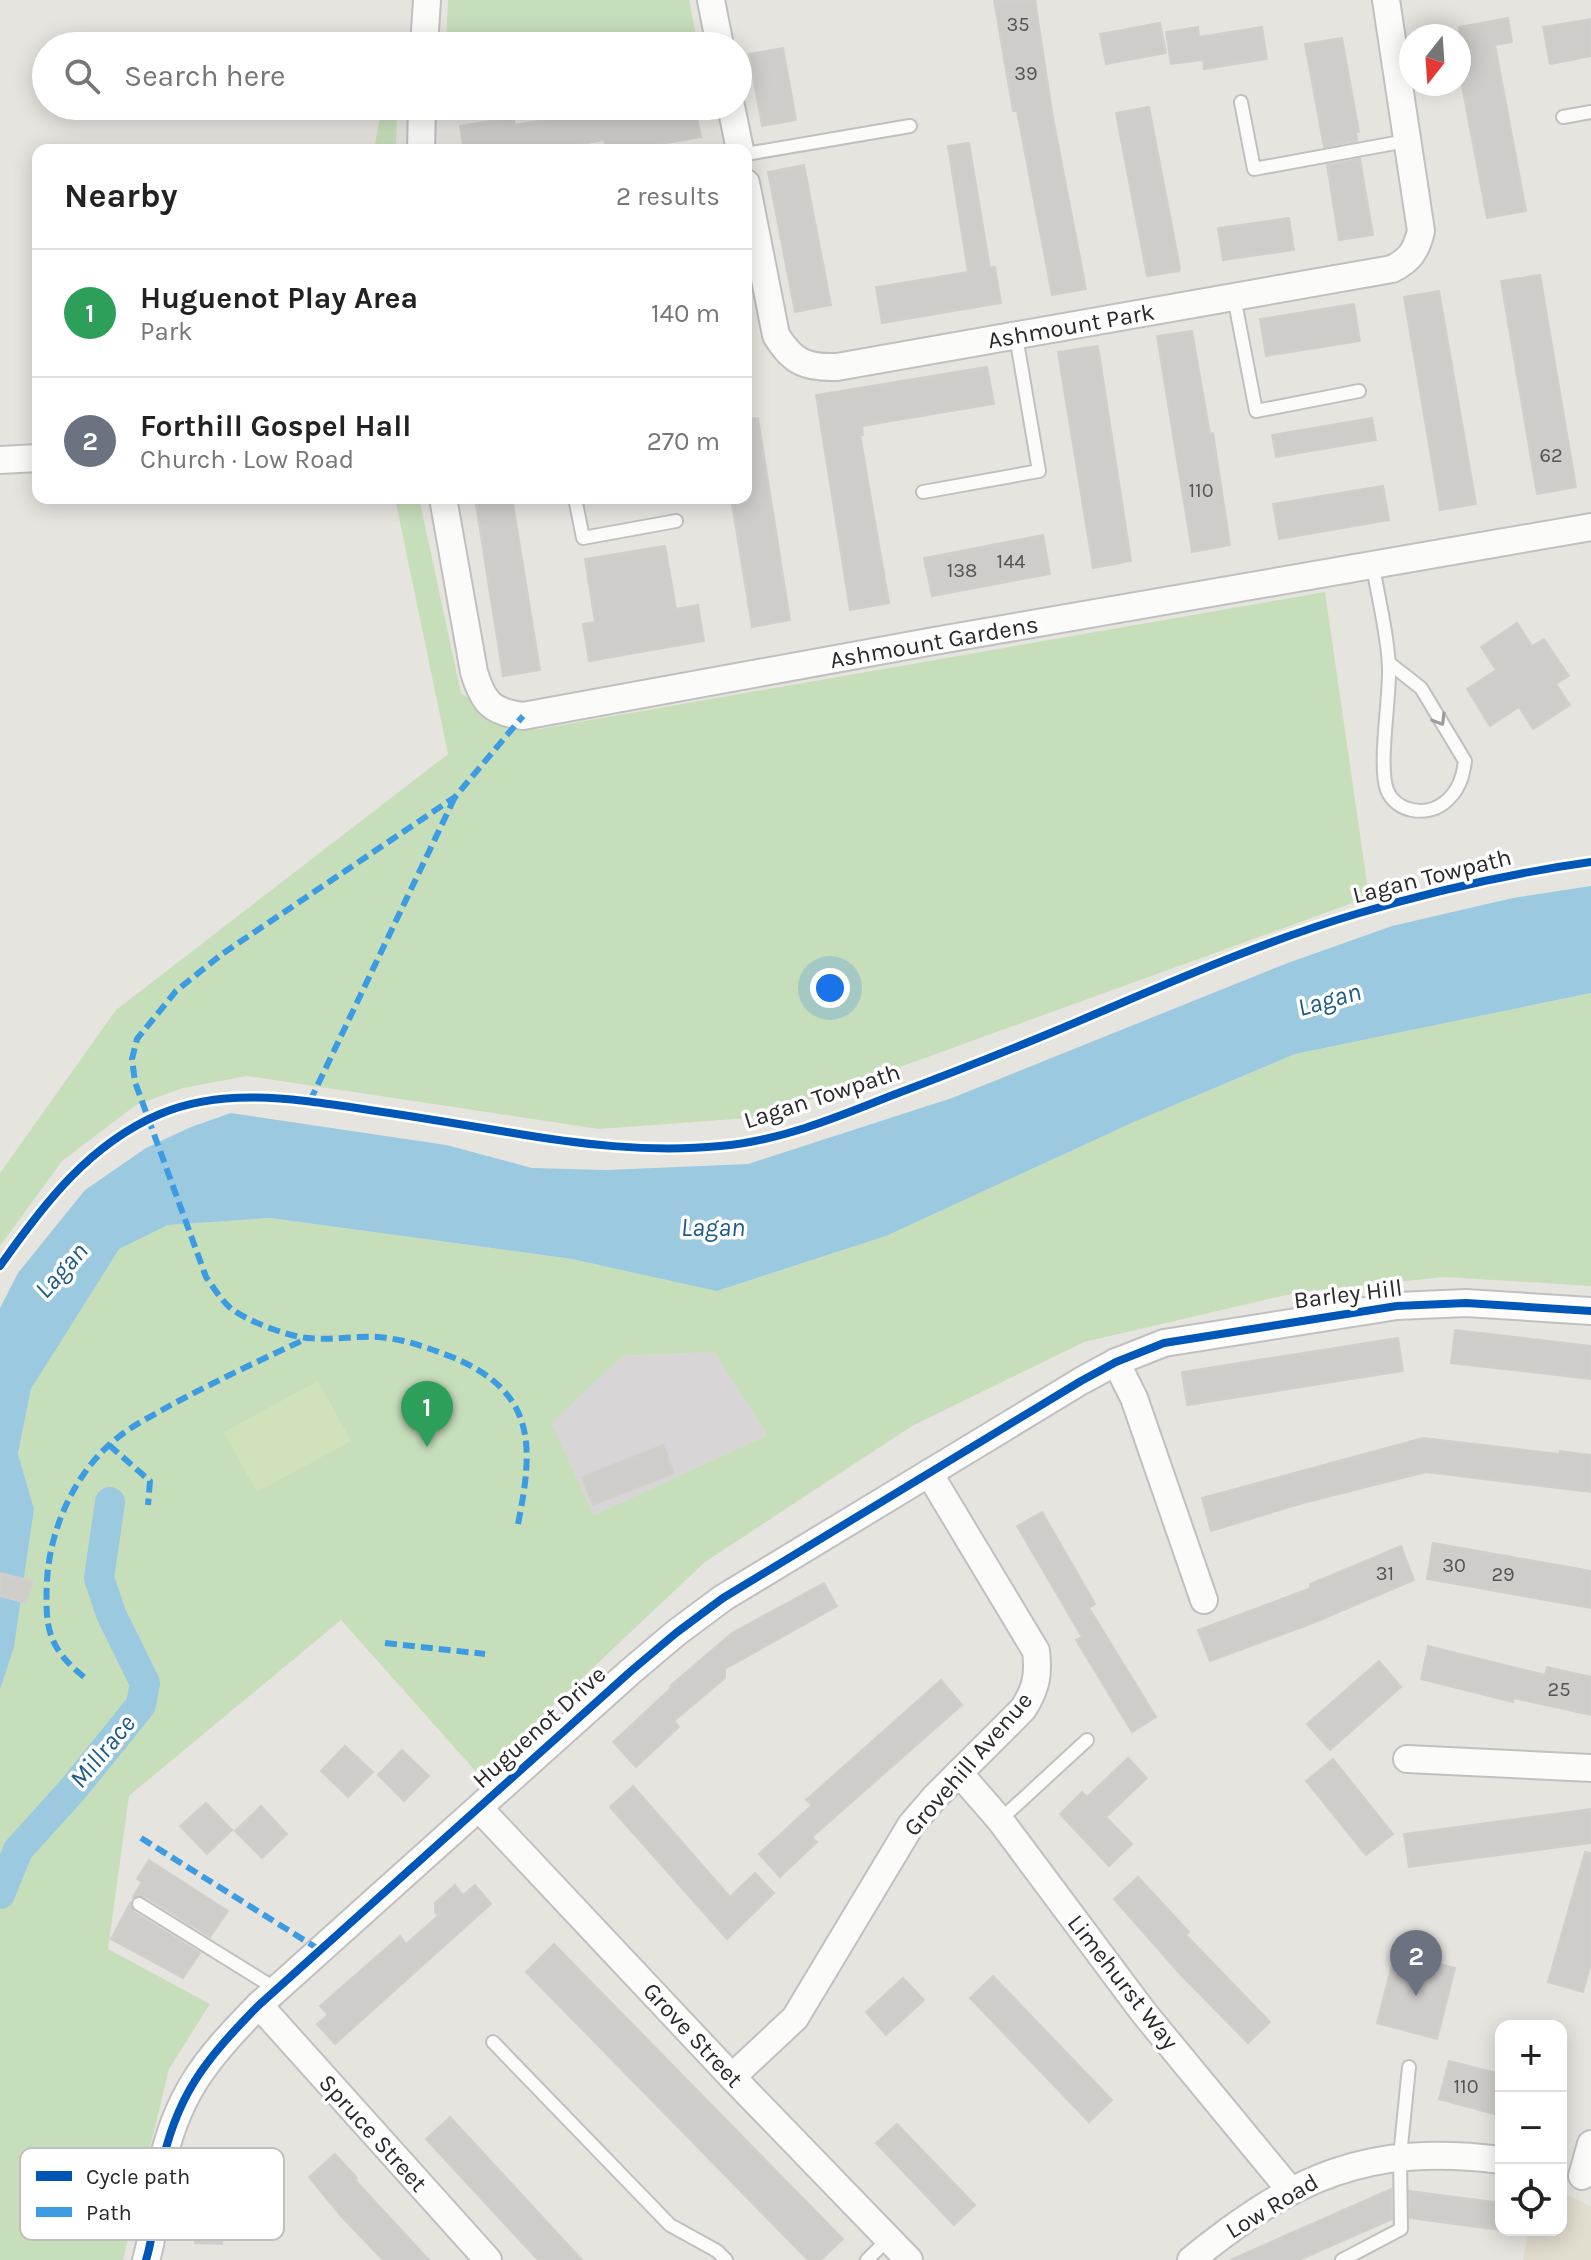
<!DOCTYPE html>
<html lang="en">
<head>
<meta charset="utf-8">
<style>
  body { margin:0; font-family:Karla,sans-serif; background:#f6f6f6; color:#222 }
  .controls { position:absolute; right:24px; bottom:24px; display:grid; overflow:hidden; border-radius:16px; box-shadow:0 4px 20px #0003 }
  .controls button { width:72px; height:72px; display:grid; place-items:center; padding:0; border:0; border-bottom:2px solid #e0e0e0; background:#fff; color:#222; font:40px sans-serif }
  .compass { position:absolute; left:1399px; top:24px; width:72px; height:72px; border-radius:50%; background:#fff; box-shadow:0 4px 20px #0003; rotate:197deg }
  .you { position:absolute; left:830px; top:988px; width:28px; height:28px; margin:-20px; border:6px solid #fff; border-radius:50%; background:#1a73e8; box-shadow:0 0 0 12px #1a73e833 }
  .badge { display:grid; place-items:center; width:52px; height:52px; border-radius:50%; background:#1a73e8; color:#fff; font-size:26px; font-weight:700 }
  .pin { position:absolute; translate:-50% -66px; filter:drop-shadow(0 2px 4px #0008) }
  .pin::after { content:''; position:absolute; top:42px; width:28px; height:24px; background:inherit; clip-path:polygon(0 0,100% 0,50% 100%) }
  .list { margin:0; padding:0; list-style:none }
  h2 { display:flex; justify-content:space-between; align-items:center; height:104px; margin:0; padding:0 32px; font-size:34px }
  h2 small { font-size:26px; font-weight:400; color:#767676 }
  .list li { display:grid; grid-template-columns:52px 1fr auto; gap:24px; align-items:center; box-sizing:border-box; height:128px; padding:0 32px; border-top:2px solid #e0e0e0 }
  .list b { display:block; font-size:30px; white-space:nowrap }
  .list p { margin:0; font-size:26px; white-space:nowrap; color:#767676 }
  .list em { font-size:26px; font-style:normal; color:#767676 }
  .icon { flex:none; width:44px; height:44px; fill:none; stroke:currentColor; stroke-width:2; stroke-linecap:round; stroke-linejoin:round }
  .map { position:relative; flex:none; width:1591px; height:2260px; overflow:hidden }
  .search { position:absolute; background:#fff; box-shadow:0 4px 20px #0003; left:32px; top:32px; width:720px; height:88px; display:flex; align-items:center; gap:20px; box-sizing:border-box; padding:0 28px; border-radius:44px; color:#767676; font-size:30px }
  .panel { position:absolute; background:#fff; box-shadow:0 4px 20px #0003; left:32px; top:144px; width:720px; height:360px; border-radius:16px }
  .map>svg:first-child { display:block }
  .industrial { fill:#d7d5d6 }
  .education { fill:#e0dcce }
  .green { fill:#c7debb; fill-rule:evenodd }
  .pitch { fill:#d0e2ba }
  .water { fill:#9bc9e0 }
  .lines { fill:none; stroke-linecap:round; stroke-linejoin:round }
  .canal { stroke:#9bc9e0; stroke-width:30 }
  .building { fill:#cfcdca; stroke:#d1cfcb; stroke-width:2 }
  .service-casing { stroke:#c0c0c0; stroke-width:16 }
  .minor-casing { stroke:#c0c0c0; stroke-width:30 }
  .service { stroke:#fbfbfa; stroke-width:12 }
  .minor { stroke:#fbfbfa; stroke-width:26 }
  .quiet { stroke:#3d9ce1; stroke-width:6; stroke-dasharray:12 6; stroke-linecap:butt }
  .cycleway-casing { stroke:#fff; stroke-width:13 }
  .cycleway { stroke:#0057b8; stroke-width:8 }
  .oneway { stroke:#9c9c9c }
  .labels { text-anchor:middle; stroke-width:7; stroke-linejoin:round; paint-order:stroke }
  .number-label { font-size:20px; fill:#535352 }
  .street-label { font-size:24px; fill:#292929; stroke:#fff }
  .water-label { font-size:26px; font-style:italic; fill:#1d5b89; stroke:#fff }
  .key { fill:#fff; stroke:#bfbfbf; stroke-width:2 }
  .key-label { font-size:22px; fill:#292929 }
</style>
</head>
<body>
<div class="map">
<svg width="1591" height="2260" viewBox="0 0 1591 2260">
  <rect width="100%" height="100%" fill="#e6e4df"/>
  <path class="industrial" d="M714 1352 767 1435 594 1515 550 1424 622 1356Z"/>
  <path class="education" d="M1561 2191 1591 2207V2260H1523L1529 2230H1561Z"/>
  <g class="green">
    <path d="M448 0H689L698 46H446Z"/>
    <path d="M382 106H397L396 150H374Z"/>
    <path d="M395 498H419L461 693 497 717 539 729 1325 592 1369 897 762 1117 599 1129 247 1076 183 1088 136 1105 62 1161 0 1246V1173L116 1010 448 754Z"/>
    <path d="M1591 993V1286L1445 1277 1299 1292 1084 1342 912 1426 705 1562 479 1775 341 1620 129 1796 108 1949 210 2004 169 2069 123 2260H0V1690L14 1647 34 1509 18 1455 31 1389 118 1249 168 1225 270 1218 572 1259 721 1290 886 1236 1134 1122 1295 1054ZM714 1352 767 1435 594 1515 551 1424 622 1356Z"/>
  </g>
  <path class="pitch" d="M318 1381 351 1441 257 1492 224 1432Z"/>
  <path class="water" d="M1591 886V993L1295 1054 1134 1122 886 1236 717 1291 572 1259 270 1218 168 1225 119 1249 31 1389 18 1454 34 1509 14 1647 0 1690V1308L18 1273 85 1190 146 1148 191 1127 231 1113 446 1145 532 1168 607 1170 748 1164 952 1098 1285 964 1392 926 1513 898Z"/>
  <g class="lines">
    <path class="canal" d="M0 1894 18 1850 74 1788 141 1705 145 1683 111 1614 99 1578 110 1502"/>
  </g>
  <g class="building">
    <path d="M994 0H1035L1053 118 1086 289 1052 295 1017 111H1013Z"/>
    <path d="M1508 18 1512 42 1495 45 1526 211 1487 218 1459 70V27Z"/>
    <path d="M1591 19V56L1550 64 1543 27Z"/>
    <path d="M1160 23 1166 53 1106 64 1100 34Z"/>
    <path d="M1198 27 1199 37 1262 27 1267 59 1204 69 1203 60 1171 64 1166 32Z"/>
    <path d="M1342 38 1359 132H1356L1357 141 1324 147 1305 44Z"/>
    <path d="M783 48 796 120 762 126 749 54Z"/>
    <path d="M664 106H695L701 137 626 150H606L604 140 548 150H464L460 126 513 117 515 125 589 112 590 118Z"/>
    <path d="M1149 107 1180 268 1179 271 1147 276 1116 113Z"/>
    <path d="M969 143 990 268 995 267 1001 303 882 323 876 287 968 272 948 146Z"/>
    <path d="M1360 159 1373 235 1339 240 1327 165Z"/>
    <path d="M804 165 831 305 795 312 768 172Z"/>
    <path d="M1289 218 1294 250 1223 260 1218 228Z"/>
    <path d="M1540 275 1576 487 1537 494 1501 281Z"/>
    <path d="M1439 291 1476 504 1440 510 1404 297Z"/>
    <path d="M1354 304 1360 341 1266 356 1260 319Z"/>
    <path d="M1192 331 1210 434 1213 433 1230 545 1192 552 1157 336Z"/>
    <path d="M1098 346 1131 561 1093 568 1058 352Z"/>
    <path d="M987 367 994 404 862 426 863 435H860L889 603 850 610 816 395Z"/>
    <path d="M758 418 790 620 752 627 731 498H746V419Z"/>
    <path d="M1372 418 1376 440 1276 457 1272 435Z"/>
    <path d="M1383 486 1389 520 1279 539 1273 504Z"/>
    <path d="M475 498H512L540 670 503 676Z"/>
    <path d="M1043 535 1050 574 932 596 924 558Z"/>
    <path d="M665 546 676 609 698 605 704 641 589 661 583 624 595 622 585 559Z"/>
    <path d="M1517 623 1532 646 1544 639 1569 676 1556 684 1570 705 1533 729 1519 707 1490 726 1467 689 1496 670 1481 647Z"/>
    <path d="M1455 1330 1591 1346V1379L1451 1363Z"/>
    <path d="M1398 1338 1403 1371 1187 1405 1182 1372Z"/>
    <path d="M1423 1438 1559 1454 1560 1451 1591 1455V1492L1426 1472 1303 1503 1211 1531 1202 1498Z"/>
    <path d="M663 1445 674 1473 593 1505 582 1477Z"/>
    <path d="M1042 1512 1095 1604 1089 1608 1156 1717 1132 1732 1076 1640 1082 1637 1017 1526Z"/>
    <path d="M1433 1543 1591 1571V1608L1427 1579Z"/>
    <path d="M1401 1546 1414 1580 1313 1623 1210 1661 1198 1630 1311 1588 1310 1584Z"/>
    <path d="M0 1573 32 1581 26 1603 0 1596Z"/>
    <path d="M824 1583 837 1606 725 1669V1678L674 1721 679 1727 636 1767 613 1742 670 1689 671 1685 732 1633Z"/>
    <path d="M1428 1646 1545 1675 1547 1667 1591 1677V1715L1514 1698 1513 1702 1421 1679Z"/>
    <path d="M1379 1661 1401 1687 1330 1750 1307 1724Z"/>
    <path d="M941 1680 962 1705 812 1837 817 1842 780 1877 759 1854 812 1805 806 1800Z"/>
    <path d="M345 1746 373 1772 348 1797 321 1771Z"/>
    <path d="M402 1750 429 1776 404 1801 378 1775Z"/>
    <path d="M1128 1758 1147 1778 1106 1817 1132 1844 1109 1866 1060 1814 1082 1792 1087 1797Z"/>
    <path d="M1333 1759 1393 1834 1366 1855 1306 1781Z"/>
    <path d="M633 1786 730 1897 755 1873 774 1893 727 1939 610 1807Z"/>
    <path d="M206 1803 232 1830 207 1854 180 1826Z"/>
    <path d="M261 1806 287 1834 262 1858 235 1831Z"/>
    <path d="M1591 1809V1843L1409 1867 1404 1834Z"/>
    <path d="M1585 1852 1591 1853V1963L1583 1992 1548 1982Z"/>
    <path d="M149 1860 228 1911 210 1937 144 1896 133 1897 142 1882 137 1879Z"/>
    <path d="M1138 1877 1189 1932 1186 1935 1270 2022 1248 2043 1181 1975 1114 1899Z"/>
    <path d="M455 1885 463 1895 475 1885 491 1904 335 2044 317 2024 328 2015 320 2006 400 1936 406 1944 438 1916 435 1912V1903Z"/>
    <path d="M130 1903 134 1912 200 1953 183 1978 111 1939Z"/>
    <path d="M554 1944 843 2239 821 2260H808L526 1972Z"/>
    <path d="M1395 1953 1455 1968 1437 2039 1377 2023Z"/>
    <path d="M993 1976 1112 2100 1089 2122 970 1998Z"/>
    <path d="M903 1978 924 2000 886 2035 866 2012Z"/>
    <path d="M1449 2061 1501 2074V2116L1439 2099Z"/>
    <path d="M450 2117 512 2184 582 2260H538L426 2139Z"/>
    <path d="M897 2124 975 2205 954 2225 876 2143Z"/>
    <path d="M335 2154 357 2178 355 2180 429 2260H383L341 2216 309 2177Z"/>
    <path d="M200 2181 225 2182 222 2244 195 2243 196 2228H184L186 2195 199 2196Z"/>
    <path d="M1391 2189 1392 2219 1299 2260H1230Z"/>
    <path d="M1409 2191 1501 2203V2230L1410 2218Z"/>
  </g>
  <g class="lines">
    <g class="service-casing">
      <g id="service">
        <path d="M1241 102 1254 169 1406 141"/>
        <path d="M1563 117 1591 112"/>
        <path d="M746 154 910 126"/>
        <path d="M1234 297 1256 411 1359 391"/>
        <path d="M923 492 1039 471 1016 336"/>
        <path d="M575 498 583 538 676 521"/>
        <path d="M1373 565C1378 599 1388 634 1389 668 1390 699 1378 765 1387 790 1396 812 1426 817 1444 803 1458 792 1463 778 1465 761L1421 688 1389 663"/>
        <path d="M1000 1820 1087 1740"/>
        <path d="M139 1904 276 1989"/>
        <path d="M493 2042 670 2225 717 2251 726 2260"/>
        <path d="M867 2260 888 2239"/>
        <path d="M1342 2260 1401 2229 1400 2156 1409 2067"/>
      </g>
    </g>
    <g class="minor-casing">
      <g id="minor">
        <path d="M711 0 720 46"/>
        <path d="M424 46 427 0"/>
        <path d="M731 106 740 150"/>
        <path d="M421 150 422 106"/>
        <path d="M746 183 776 335C792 362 806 368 837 367L1392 269C1410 260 1416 251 1421 231L1386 0"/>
        <path d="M0 460 38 458"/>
        <path d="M443 498 474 672C483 702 491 712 523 716L934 641 1591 527"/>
        <path d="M1116 1362 1134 1398 1204 1600"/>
        <path d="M1407 1759 1591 1768"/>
        <path d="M959 1773 1000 1820 1144 2013 1290 2190"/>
        <path d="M479 1808 732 2077 909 2260"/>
        <path d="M259 2005 488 2260"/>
        <path d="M732 2077 795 2018 911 1825 935 1797 1023 1709C1036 1689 1039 1675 1036 1651L929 1473"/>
        <path d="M1582 2176 1591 2144"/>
        <path d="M146 2260C155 2232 155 2203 160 2174 175 2096 205 2060 259 2005L631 1671 676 1633 723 1598 1081 1381 1116 1362 1164 1343 1397 1306 1466 1303 1591 1311"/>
        <path d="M1191 2260C1293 2177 1367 2143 1501 2160"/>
      </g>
    </g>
    <use href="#service" class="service"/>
    <use href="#minor" class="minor"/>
    <g class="quiet">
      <path d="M310 1101 455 797"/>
      <path d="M109 1445 150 1481 148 1505"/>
      <path d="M518 1524C534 1445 536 1392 452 1357 431 1349 410 1341 387 1338 361 1334 334 1341 308 1338 287 1336 250 1322 233 1310 222 1302 214 1288 206 1277L135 1082 132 1059 137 1039 176 991 222 954 455 797 523 716"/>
      <path d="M385 1643 485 1654"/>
      <path d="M84 1677C47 1647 45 1627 47 1580 50 1531 72 1479 109 1445 127 1428 150 1417 171 1405 216 1381 262 1359 308 1338"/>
      <path d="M141 1838 320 1950"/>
    </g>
    <g class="cycleway-casing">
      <g id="cycleway">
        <path d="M0 1266C43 1205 89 1144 160 1114 224 1087 295 1099 363 1109 411 1116 459 1124 507 1132 576 1144 650 1153 720 1146 780 1141 838 1117 893 1095 949 1074 1005 1052 1060 1029 1158 988 1255 944 1356 914 1433 891 1512 873 1591 862"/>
        <path d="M146 2260C155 2232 155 2203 160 2174 175 2096 205 2060 259 2005L631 1671 676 1633 723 1598 1081 1381 1116 1362 1164 1343 1397 1306 1466 1303 1591 1311"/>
      </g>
    </g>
    <use href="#cycleway" class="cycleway"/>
  </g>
  <defs><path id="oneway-chevron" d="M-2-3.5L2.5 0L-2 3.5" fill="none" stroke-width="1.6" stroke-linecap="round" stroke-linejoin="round" transform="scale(2)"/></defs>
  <use class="oneway" href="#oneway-chevron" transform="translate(1440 720) rotate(59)"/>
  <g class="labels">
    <g class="number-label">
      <text x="1018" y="31">35</text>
      <text x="1026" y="80">39</text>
      <text x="1551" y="462">62</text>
      <text x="1201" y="497">110</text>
      <text x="1011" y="568">144</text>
      <text x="962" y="577">138</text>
      <text x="1454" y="1572">30</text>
      <text x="1385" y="1580">31</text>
      <text x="1503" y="1581">29</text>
      <text x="1559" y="1696">25</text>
      <text x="1466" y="2093">110</text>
    </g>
    <g class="street-label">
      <text transform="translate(1071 326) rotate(-10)" y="8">Ashmount Park</text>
      <text transform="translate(934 642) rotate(-10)" y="8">Ashmount Gardens</text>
      <text transform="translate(1432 876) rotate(-14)" y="8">Lagan Towpath</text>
      <text transform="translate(822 1096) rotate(-18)" y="8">Lagan Towpath</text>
      <text transform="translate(1348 1294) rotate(-7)" y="8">Barley Hill</text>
      <text transform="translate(539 1727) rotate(-42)" y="8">Huguenot Drive</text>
      <text transform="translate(968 1764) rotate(-49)" y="8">Grovehill Avenue</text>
      <text transform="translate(1123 1982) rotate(52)" y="8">Limehurst Way</text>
      <text transform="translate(693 2035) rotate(47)" y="8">Grove Street</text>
      <text transform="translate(373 2133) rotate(48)" y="8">Spruce Street</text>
      <text transform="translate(1272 2206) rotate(-31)" y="8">Low Road</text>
    </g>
    <g class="water-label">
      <text transform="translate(1329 999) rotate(-16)" y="9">Lagan</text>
      <text x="713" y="1236">Lagan</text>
      <text transform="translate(61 1270) rotate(-48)" y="9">Lagan</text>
      <text transform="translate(102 1751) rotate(-50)" y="9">Millrace</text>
    </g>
  </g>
  <rect x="20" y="2148" width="264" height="92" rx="12" class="key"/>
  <rect x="36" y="2171" width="36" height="10" fill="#0057b8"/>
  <rect x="36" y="2207" width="36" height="10" fill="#3d9ce1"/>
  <g class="key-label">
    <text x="86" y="2184">Cycle path</text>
    <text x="86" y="2220">Path</text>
  </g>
</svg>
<div class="controls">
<button>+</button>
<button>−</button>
<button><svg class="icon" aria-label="locate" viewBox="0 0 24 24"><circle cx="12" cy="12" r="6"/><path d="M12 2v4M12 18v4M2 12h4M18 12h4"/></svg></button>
</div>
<svg class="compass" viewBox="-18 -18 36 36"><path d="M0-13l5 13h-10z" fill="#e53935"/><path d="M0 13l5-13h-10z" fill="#767676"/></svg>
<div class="you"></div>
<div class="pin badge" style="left:427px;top:1447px;background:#2e9e5b">1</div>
<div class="pin badge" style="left:1416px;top:1996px;background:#6b7280">2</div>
<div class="search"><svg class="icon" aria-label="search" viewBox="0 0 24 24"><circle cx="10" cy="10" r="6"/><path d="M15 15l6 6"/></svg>Search here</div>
<section class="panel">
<h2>Nearby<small>2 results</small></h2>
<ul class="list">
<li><span class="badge" style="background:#2e9e5b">1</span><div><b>Huguenot Play Area</b><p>Park</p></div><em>140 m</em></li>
<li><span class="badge" style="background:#6b7280">2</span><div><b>Forthill Gospel Hall</b><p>Church · Low Road</p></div><em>270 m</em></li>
</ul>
</section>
</div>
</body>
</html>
